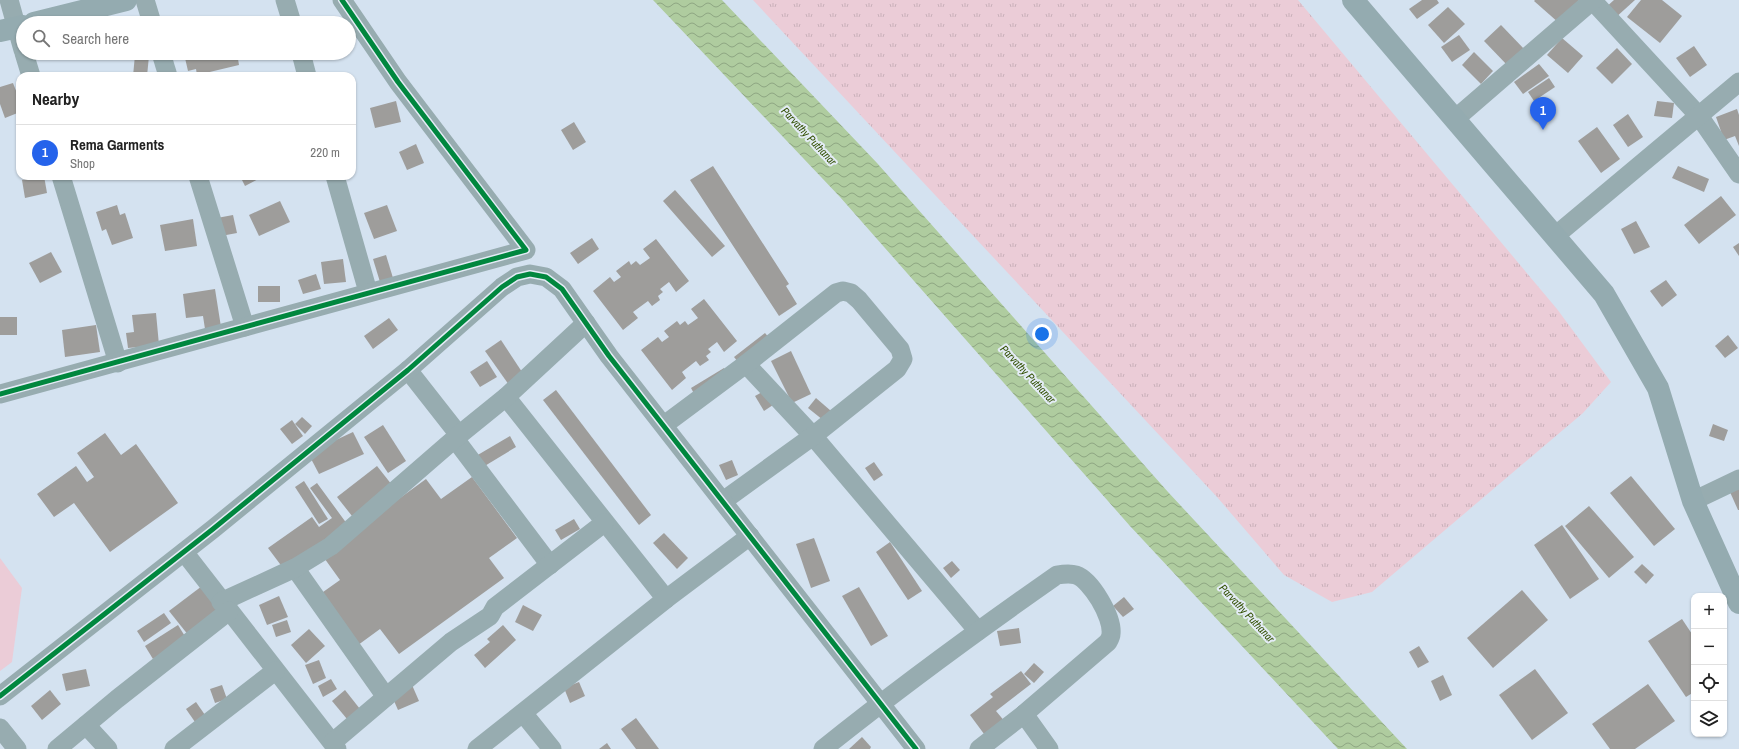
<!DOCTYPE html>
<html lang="en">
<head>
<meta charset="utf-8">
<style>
  body { margin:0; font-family:"Archivo Narrow",sans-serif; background:#f6f6f6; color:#222 }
  .controls { position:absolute; right:12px; bottom:12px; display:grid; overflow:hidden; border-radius:8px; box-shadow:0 1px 3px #0004 }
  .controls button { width:36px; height:36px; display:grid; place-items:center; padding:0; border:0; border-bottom:1px solid #e0e0e0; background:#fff; color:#222; font:20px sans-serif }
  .you { position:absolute; left:1042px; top:334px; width:14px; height:14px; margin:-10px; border:3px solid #fff; border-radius:50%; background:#1a73e8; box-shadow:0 0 0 6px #1a73e833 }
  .badge { display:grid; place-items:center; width:26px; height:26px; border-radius:50%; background:#2563eb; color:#fff; font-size:13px; font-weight:700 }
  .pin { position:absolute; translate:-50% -33px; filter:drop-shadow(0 1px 2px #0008) }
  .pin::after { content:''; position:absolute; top:21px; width:14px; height:12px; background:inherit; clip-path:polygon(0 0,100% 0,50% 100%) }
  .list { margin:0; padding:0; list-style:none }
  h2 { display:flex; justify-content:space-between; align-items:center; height:52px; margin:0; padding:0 16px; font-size:17px }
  h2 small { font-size:13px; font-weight:400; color:#767676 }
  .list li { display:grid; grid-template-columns:26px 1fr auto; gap:12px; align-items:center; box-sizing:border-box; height:56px; padding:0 16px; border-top:1px solid #e0e0e0 }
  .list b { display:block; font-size:15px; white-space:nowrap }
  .list p { margin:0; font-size:13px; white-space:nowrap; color:#767676 }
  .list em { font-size:13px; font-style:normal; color:#767676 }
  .icon { flex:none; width:22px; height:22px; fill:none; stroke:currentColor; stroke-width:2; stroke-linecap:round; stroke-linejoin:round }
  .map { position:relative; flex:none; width:1739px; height:749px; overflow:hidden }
  .search { position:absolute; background:#fff; box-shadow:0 1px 3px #0004; left:16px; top:16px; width:340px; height:44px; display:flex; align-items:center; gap:10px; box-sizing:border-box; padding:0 14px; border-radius:22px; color:#767676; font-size:15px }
  .panel { position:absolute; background:#fff; box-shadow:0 1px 3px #0004; left:16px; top:72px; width:340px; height:108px; border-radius:12px }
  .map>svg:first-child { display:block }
  .grass { fill:url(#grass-tufts) }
  .garden { fill:#ebccd7 }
  .water { fill:url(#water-waves) }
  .building { fill:#9e9d9b }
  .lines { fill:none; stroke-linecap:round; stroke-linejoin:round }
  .street { stroke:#97acb0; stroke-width:19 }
  .secondary { stroke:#94abb0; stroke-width:22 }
  .cycleway-casing { stroke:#e4ecf6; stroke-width:8 }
  .cycleway { stroke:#00873e; stroke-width:5 }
  .labels { text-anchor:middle; stroke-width:4; stroke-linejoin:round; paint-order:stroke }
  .water-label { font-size:11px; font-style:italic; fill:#314f00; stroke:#e4ecf6 }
</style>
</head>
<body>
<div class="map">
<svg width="1739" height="749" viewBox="0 0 1739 749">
  <defs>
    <pattern id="grass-tufts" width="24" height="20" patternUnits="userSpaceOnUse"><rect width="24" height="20" fill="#ebccd7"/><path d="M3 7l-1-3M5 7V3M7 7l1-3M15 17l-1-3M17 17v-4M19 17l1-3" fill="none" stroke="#c9b0ba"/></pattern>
    <pattern id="water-waves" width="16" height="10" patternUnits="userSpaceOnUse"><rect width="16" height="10" fill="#afcc9f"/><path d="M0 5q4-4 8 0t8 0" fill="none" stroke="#8ea683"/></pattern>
  </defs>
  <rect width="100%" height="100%" fill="#d4e2f0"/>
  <path class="grass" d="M753 0H1298L1557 309 1611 382 1583 413 1372 592 1332 602 1284 575 1217 497Z"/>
  <path class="garden" d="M0 558 22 588 12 662 0 671Z"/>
  <path class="water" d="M653 0H722L877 163 1168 492 1407 749H1338L1130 526 840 197Z"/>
  <g class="building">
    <path d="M1422 0H1437L1439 3 1417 19 1409 9Z"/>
    <path d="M1535 0H1579L1559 23 1534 1Z"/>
    <path d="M1614 0H1635L1614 19 1604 9Z"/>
    <path d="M1641 0H1662L1682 16 1660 43 1627 17Z"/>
    <path d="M1448 7 1465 24 1444 43 1428 25Z"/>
    <path d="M1501 25 1526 51 1509 67 1484 41Z"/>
    <path d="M1459 35 1470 50 1452 62 1441 47Z"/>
    <path d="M1562 38 1583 56 1568 73 1547 55Z"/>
    <path d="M1694 46 1707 65 1690 77 1676 58Z"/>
    <path d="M1617 48 1632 64 1612 84 1596 68Z"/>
    <path d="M1474 52 1493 71 1481 84 1462 65Z"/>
    <path d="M205 53H237L239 65 197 75 196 69 188 71 185 58Z"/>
    <path d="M135 55 149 56 147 76H133Z"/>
    <path d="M1539 64 1549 76 1523 94 1514 82Z"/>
    <path d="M1549 78 1555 87 1534 101 1528 92Z"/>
    <path d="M13 83 20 101V112L5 118 0 104V87Z"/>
    <path d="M396 101 401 122 375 128 370 108Z"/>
    <path d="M1657 101 1674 103 1672 118 1654 116Z"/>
    <path d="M1737 109 1739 115V146L1735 136 1724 140 1716 117Z"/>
    <path d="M1628 114 1643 137 1628 147 1613 125Z"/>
    <path d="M574 122 586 142 573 150 561 130Z"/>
    <path d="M1597 127 1620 159 1601 173 1578 141Z"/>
    <path d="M416 144 424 163 407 170 399 152Z"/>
    <path d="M713 166 789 284 786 286 797 304 779 316 690 180Z"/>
    <path d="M1678 166 1709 179 1704 192 1672 178Z"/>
    <path d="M38 176H44L47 193 25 198 22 180Z"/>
    <path d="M240 176H264L245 186Z"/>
    <path d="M675 190 725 246 712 257 663 201Z"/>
    <path d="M1721 196 1736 215 1699 244 1684 225Z"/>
    <path d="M280 201 290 222 259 236 249 215Z"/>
    <path d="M117 205 120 215 125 213 133 238 112 245 106 229 102 231 96 212Z"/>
    <path d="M387 205 397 231 374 239 364 213Z"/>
    <path d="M233 215 237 233 221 236 217 218Z"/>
    <path d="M193 219 197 246 165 251 160 225Z"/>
    <path d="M1636 221 1650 247 1634 254 1621 229Z"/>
    <path d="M592 238 599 249 578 264 570 253Z"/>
    <path d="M656 239 689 281 676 292 669 282 660 289 663 292 658 296 660 300 652 306 648 301 633 312 638 318 623 330 593 291 610 277 614 282 621 277 616 271 629 261 631 265 636 261 640 265 650 258 643 249Z"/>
    <path d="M1739 243V256L1733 247Z"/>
    <path d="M51 252 62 272 40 283 29 263Z"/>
    <path d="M386 255 393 278 380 282 373 259Z"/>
    <path d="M343 259 346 282 324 284 321 262Z"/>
    <path d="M316 274 321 289 303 294 298 280Z"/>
    <path d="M1666 280 1677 295 1662 307 1650 291Z"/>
    <rect x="258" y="286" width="22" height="16"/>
    <path d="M215 289 221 327 205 329 203 316 186 318 183 294Z"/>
    <path d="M704 299 737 341 724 352 717 342 708 349 711 352 706 356 709 360 700 366 696 361 682 372 686 378 672 390 641 350 658 337 662 342 669 337 664 331 677 321 680 325 685 321 688 325 698 318 691 309Z"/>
    <path d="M156 313 159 345 128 348 126 333 134 332 132 315Z"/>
    <rect x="0" y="317" width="17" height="18"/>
    <path d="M389 318 398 330 373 349 364 336Z"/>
    <path d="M96 325 100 352 65 357 62 330Z"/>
    <path d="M765 333 773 343 742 367 734 357Z"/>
    <path d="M1728 335 1738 348 1725 358 1715 346Z"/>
    <path d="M501 340 524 375 509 385 485 351Z"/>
    <path d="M791 351 811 394 792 403 771 361Z"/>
    <path d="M487 361 497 377 480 387 470 372Z"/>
    <path d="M724 368 730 379 697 399 691 388Z"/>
    <path d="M556 390 651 515 639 525 543 400Z"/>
    <path d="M764 391 773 405 764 411 755 396Z"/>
    <path d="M816 398 831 411 823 420 808 408Z"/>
    <path d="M302 417 312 426 305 434 295 424Z"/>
    <path d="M292 420 303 436 292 444 280 429Z"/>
    <path d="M1713 424 1728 430 1724 441 1709 436Z"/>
    <path d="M383 425 406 461 388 473 364 437Z"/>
    <path d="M353 432 364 454 319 474 308 453Z"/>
    <path d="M105 433 121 455 136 444 178 503 110 552 74 503 54 517 37 494 76 466 87 482 94 477 77 453Z"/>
    <path d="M510 436 516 447 483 467 476 456Z"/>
    <path d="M732 460 738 475 726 480 719 465Z"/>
    <path d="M874 462 883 475 874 481 865 468Z"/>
    <path d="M377 466 392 485 352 516 337 497Z"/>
    <path d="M1631 476 1675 529 1654 546 1610 493Z"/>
    <path d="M472 477 517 538 489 558 504 578 399 654 380 629 354 648 316 597 340 580 322 555 426 479 441 499Z"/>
    <path d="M304 481 328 519 319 524 295 487Z"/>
    <path d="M317 483 350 528 283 568 268 548 312 517 319 527 332 518 310 488Z"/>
    <path d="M1739 489V510H1738L1730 492Z"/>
    <path d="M1589 506 1634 557 1609 578 1565 526Z"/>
    <path d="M574 519 580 529 561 540 555 530Z"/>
    <path d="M1562 525 1599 579 1570 599 1534 545Z"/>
    <path d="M664 533 688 558 677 569 653 543Z"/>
    <path d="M814 538 830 581 811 588 796 544Z"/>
    <path d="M890 542 922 591 908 600 876 552Z"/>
    <path d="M952 561 960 570 951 578 943 568Z"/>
    <path d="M1642 564 1654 575 1646 584 1634 572Z"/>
    <path d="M202 586 221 611 189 636 169 611Z"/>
    <path d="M859 587 888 636 871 646 842 596Z"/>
    <path d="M1522 590 1548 620 1493 668 1467 638Z"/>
    <path d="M279 596 288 617 267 625 259 605Z"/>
    <path d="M1124 597 1134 609 1123 617 1113 606Z"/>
    <path d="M523 605 542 615 533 631 515 622Z"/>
    <path d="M164 613 171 623 144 642 137 631Z"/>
    <path d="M1682 619 1694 637V692L1686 697 1648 641Z"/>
    <path d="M287 620 291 632 276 637 272 625Z"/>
    <path d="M178 625 186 638 153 659 145 646Z"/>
    <path d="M503 625 516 640 485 668 474 655 490 642 487 639Z"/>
    <path d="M1019 628 1021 643 1000 646 997 631Z"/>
    <path d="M309 629 325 646 306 663 291 645Z"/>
    <path d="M1419 646 1429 662 1418 668 1409 652Z"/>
    <path d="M319 660 326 678 313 684 305 665Z"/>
    <path d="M1034 663 1044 672 1034 683 1024 674Z"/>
    <path d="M86 669 90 686 66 691 62 674Z"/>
    <path d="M1535 669 1568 713 1532 740 1499 695Z"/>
    <path d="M1021 671 1031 684 996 711 1006 723 987 738 970 715 993 697 990 694Z"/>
    <path d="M1443 675 1452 695 1440 701 1431 681Z"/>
    <path d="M331 679 337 689 323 697 318 686Z"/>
    <path d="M579 682 585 696 570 703 564 688Z"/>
    <path d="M1648 684 1675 721 1635 749H1610L1592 724Z"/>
    <path d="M222 685 227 699 215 703 210 689Z"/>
    <path d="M412 685 419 701 398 710 391 694Z"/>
    <path d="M50 690 61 704 42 720 31 706Z"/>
    <path d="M345 690 360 709 347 719 332 701Z"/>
    <path d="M196 702 205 715 195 722 186 709Z"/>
    <path d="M636 718 659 749H636L621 729Z"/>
    <path d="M862 737 871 747 870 749H849Z"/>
    <path d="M607 743 611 749H599Z"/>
  </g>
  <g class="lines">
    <g class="street">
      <path d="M9 0 23 50"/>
      <path d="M145 0 152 23"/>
      <path d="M285 0 292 23"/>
      <path d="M1592 0 1699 116 1739 174"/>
      <path d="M24 53 31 76"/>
      <path d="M161 53 168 76"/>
      <path d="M301 53 307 76"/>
      <path d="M1455 119 1593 0"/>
      <path d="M61 176 118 363"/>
      <path d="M198 176 245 327"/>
      <path d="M335 176 368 292"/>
      <path d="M1555 236 1739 82"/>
      <path d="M746 364 813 436 978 631"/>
      <path d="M408 370 459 435"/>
      <path d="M0 394 526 250 398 82 342 0"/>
      <path d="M506 397 666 599"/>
      <path d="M664 425 746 364 836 293 843 291 851 293 859 300 900 349 903 359 897 369 813 436 723 501"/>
      <path d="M455 439 550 565"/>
      <path d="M1693 501 1739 479"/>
      <path d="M184 552 337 749"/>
      <path d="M295 568 386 697"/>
      <path d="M221 602 295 568 331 546 459 435 506 397 586 323"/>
      <path d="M0 696 213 529 408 370 502 287 517 277 530 274 546 277 562 289 609 356 916 749"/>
      <path d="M523 713 552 749"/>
      <path d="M1024 714 1049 749"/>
      <path d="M86 725 108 749"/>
      <path d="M0 728 17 749"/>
      <path d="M333 742 451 642 490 616 495 607 604 523"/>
      <path d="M57 749 117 699 229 611"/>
      <path d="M174 749 275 671"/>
      <path d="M477 749 666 599 750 536"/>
      <path d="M823 749C899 688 977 631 1057 575 1063 574 1070 573 1076 575 1091 580 1113 617 1111 634 1111 637 1109 640 1108 642L1024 714 979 749"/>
    </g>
    <g class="secondary">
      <path d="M1353 0 1604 294 1658 388 1693 501 1739 603"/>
      <path d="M34 23 126 0"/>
      <path d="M0 31 23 26"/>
    </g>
    <g class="cycleway-casing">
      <g id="cycleway">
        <path d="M0 394 526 250 398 82 342 0"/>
        <path d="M0 696 213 529 408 370 502 287 517 277 530 274 546 277 562 289 609 356 916 749"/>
      </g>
    </g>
    <use href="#cycleway" class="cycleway"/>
  </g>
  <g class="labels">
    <g class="water-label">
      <text transform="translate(809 136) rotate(47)" y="4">Parvathy Puthanar</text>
      <text transform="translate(1028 374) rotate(47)" y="4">Parvathy Puthanar</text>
      <text transform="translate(1247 613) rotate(47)" y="4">Parvathy Puthanar</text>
    </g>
  </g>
</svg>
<div class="controls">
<button>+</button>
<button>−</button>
<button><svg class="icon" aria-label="locate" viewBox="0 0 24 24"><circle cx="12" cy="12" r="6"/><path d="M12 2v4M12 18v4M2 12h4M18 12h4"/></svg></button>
<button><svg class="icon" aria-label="layers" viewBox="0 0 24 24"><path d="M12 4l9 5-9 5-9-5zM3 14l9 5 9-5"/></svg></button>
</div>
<div class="you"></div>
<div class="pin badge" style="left:1543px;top:130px">1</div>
<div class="search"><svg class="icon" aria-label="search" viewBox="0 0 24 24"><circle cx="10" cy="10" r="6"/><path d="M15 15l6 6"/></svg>Search here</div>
<section class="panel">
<h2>Nearby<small></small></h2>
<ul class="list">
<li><span class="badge">1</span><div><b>Rema Garments</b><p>Shop</p></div><em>220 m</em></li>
</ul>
</section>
</div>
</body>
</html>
